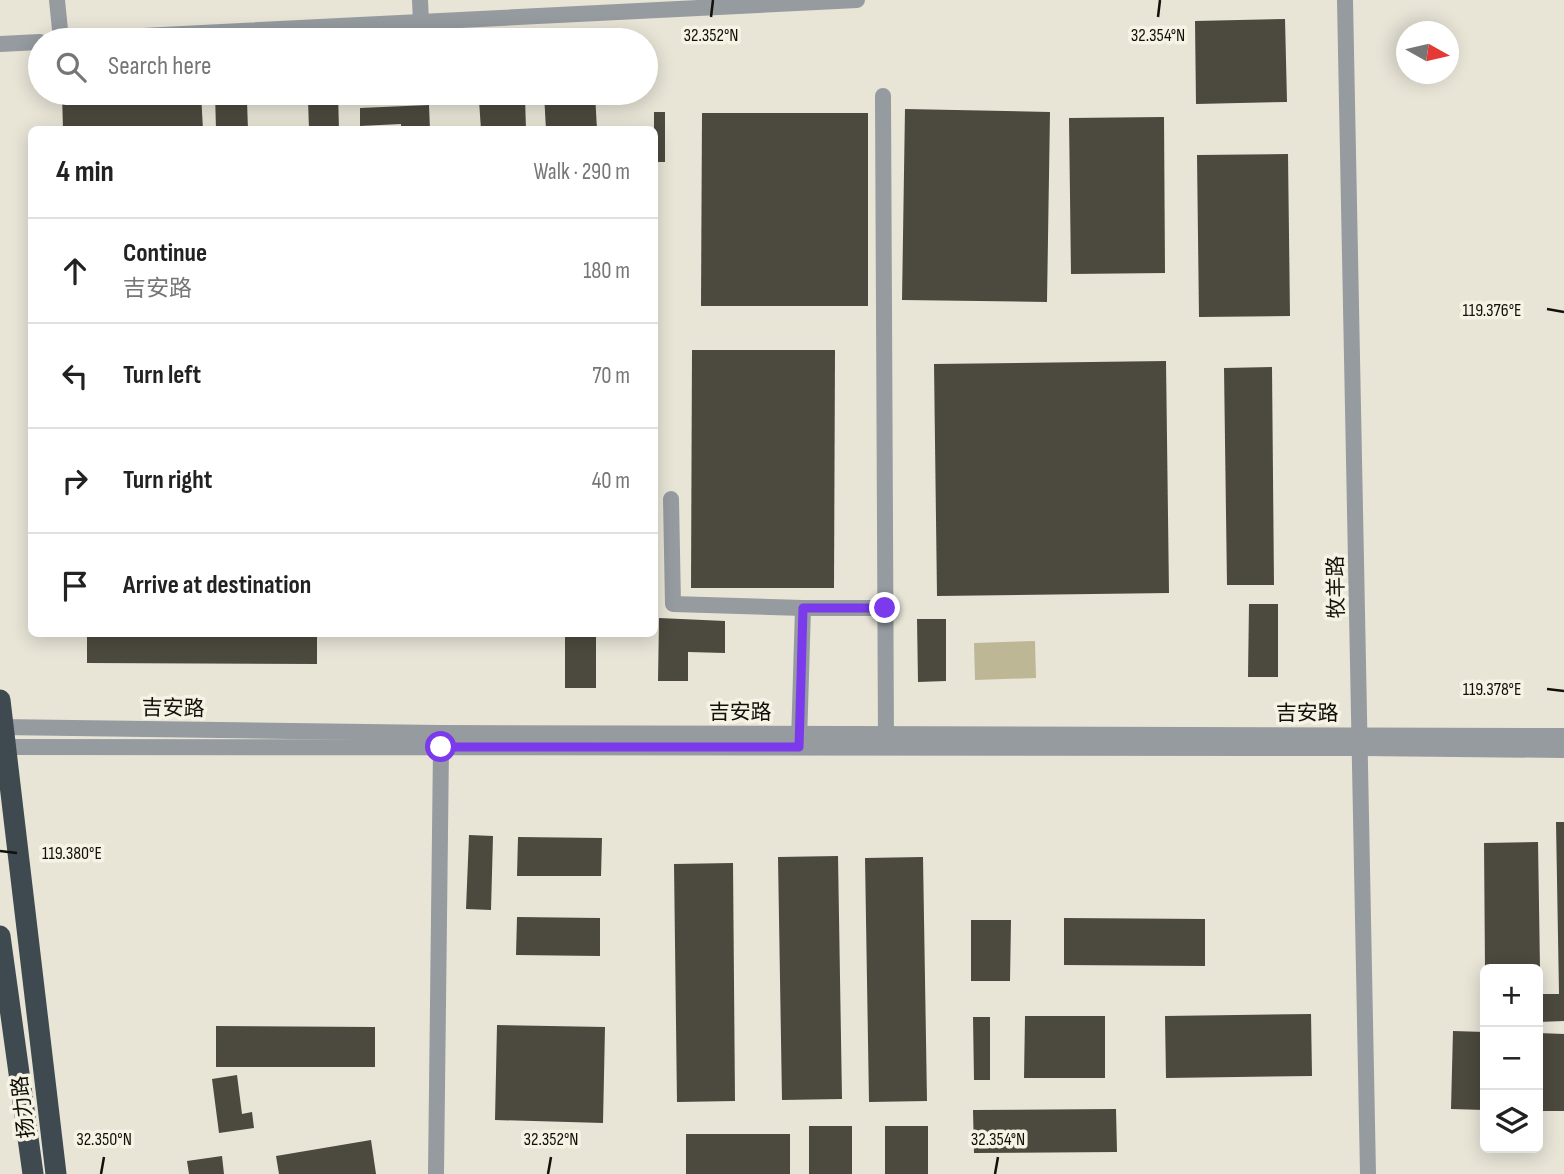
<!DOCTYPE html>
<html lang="en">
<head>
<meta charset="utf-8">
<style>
  body { margin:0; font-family:"Sofia Sans Condensed","Noto Sans SC",sans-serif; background:#f2f2f2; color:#222 }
  .controls { position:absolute; right:21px; bottom:21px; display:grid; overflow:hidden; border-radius:10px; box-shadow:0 4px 18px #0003 }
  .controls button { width:63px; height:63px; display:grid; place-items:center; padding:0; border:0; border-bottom:2px solid #e0e0e0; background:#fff; color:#222; font:35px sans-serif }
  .compass { position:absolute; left:1396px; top:21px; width:63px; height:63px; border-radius:50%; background:#fff; box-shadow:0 4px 18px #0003; rotate:98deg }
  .stop { position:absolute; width:21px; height:21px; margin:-16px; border:5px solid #7c3aed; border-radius:50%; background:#fff }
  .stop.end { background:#7c3aed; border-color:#fff; box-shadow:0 2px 7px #0008 }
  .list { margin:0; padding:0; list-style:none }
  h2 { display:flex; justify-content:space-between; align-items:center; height:91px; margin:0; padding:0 28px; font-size:30px }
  h2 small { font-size:23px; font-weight:400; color:#767676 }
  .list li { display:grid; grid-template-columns:46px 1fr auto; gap:21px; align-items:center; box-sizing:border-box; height:105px; padding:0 28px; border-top:2px solid #e0e0e0 }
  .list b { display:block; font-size:26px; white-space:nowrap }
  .list p { margin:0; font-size:23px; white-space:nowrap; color:#767676 }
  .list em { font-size:23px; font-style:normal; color:#767676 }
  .icon { flex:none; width:38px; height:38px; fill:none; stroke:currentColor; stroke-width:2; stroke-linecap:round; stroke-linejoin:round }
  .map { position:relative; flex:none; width:1564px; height:1174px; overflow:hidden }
  .search { position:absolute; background:#fff; box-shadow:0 4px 18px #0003; left:28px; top:28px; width:630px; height:77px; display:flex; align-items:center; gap:18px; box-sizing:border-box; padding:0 24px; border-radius:38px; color:#767676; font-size:26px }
  .panel { position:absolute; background:#fff; box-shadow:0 4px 18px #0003; left:28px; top:126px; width:630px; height:511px; border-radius:10px }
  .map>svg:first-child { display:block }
  .pitch { fill:#beb795 }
  .building { fill:#4c493e }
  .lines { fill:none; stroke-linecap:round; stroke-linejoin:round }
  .minor { stroke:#959b9f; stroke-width:16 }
  .highway { stroke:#3e4950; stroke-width:21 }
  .route { stroke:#7c3aed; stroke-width:9 }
  .ticks { fill:none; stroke:#11100b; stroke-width:2.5 }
  .labels { text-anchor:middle; stroke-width:7; stroke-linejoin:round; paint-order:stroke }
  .street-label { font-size:21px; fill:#11100b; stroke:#f6f3e4 }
  .ticks-label { font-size:18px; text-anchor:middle; fill:#11100b; stroke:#f6f3e4; stroke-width:7; stroke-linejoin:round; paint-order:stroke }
</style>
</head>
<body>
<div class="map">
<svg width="1564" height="1174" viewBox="0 0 1564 1174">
  <rect width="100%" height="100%" fill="#e8e5d7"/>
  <path class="pitch" d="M1035 641 1036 678 975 680 974 643Z"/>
  <g class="building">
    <path d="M1285 19 1287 102 1196 104 1195 21Z"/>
    <path d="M62 93H201L203 130H63Z"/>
    <path d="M215 93H338L339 130H309L308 99 247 101 248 130H216Z"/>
    <path d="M544 93H595L597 130H546Z"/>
    <path d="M525 98 526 130H481L479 100Z"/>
    <path d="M429 105 430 130H401V124L360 126V108Z"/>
    <path d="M905 109 1050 112 1047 302 902 300Z"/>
    <rect x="654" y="112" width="11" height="50"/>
    <path d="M702 113H868V306H701Z"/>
    <path d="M1164 117 1165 273 1071 274 1069 118Z"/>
    <path d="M1288 154 1290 316 1199 317 1197 155Z"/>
    <path d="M692 350H835L834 588H691Z"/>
    <path d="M1166 361 1169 593 937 596 934 364Z"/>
    <path d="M1272 367 1274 585H1227L1224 368Z"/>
    <path d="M1249 604H1278V677H1248Z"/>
    <path d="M659 618 725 621V653L688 652V681H658Z"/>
    <path d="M917 619H946V681L918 682Z"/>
    <path d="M87 634H317V664L87 663Z"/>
    <rect x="565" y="634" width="31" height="54"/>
    <path d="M1556 822H1564V1021L1538 1022V973H1540V994H1559Z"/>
    <path d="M469 835 493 836 491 910 466 909Z"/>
    <path d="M518 837 602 838 601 876H517Z"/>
    <path d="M1538 842 1540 969H1485L1484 843Z"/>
    <path d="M838 856 842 1099 782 1100 778 857Z"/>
    <path d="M923 857 927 1101 869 1102 865 858Z"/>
    <path d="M733 863 735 1101 677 1102 674 864Z"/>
    <path d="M517 917 600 918V956L516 955Z"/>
    <path d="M1064 918 1205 919V966L1064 965Z"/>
    <path d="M971 920H1011L1010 981H971Z"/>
    <path d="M1311 1014 1312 1076 1166 1078 1165 1016Z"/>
    <path d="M1025 1016H1105V1078H1024Z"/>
    <path d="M973 1017H990V1080H974Z"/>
    <path d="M497 1025 605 1027 603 1123 495 1120Z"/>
    <path d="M216 1026 375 1027V1067H216Z"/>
    <path d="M1453 1031 1485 1032V1110L1451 1109Z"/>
    <path d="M1538 1033 1564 1034V1111H1538Z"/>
    <path d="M237 1075 242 1114 252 1112 254 1128 219 1133 212 1079Z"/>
    <path d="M1116 1109 1117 1152 974 1153 973 1110Z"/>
    <rect x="809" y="1126" width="43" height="48"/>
    <rect x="885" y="1126" width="43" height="48"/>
    <rect x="686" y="1134" width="104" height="40"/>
    <path d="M371 1140 376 1174H279L276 1156Z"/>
    <path d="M222 1156 224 1174H189L187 1161Z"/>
  </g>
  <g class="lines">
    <g class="minor">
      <path d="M57 0 61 40"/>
      <path d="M420 0 421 22"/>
      <path d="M1345 0 1368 1174"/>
      <path d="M63 40 857 0"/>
      <path d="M0 44 40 42"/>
      <path d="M883 96 886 741"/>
      <path d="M671 499 673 604 803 608H885"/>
      <path d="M0 727 441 733 1564 736"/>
      <path d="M799 742 803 608"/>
      <path d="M0 747 1361 748 1564 750"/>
      <path d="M436 1174 441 747"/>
    </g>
    <g class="highway">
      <path d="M0 700 56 1174"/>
      <path d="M0 936 33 1174"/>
    </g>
  </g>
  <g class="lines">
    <path class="route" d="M441 747H799L803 608H885"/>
  </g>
  <path class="ticks" d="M711 17 713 0M1158 17 1160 0M1547 309 1564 312M1547 689 1564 691M0 851 17 853M101 1174 104 1157M548 1174 551 1157M995 1174 998 1157"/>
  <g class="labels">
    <g class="street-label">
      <text transform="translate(1336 587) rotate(-91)" y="7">牧羊路</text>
      <text transform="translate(173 708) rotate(1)" y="7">吉安路</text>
      <text x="740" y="719">吉安路</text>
      <text x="1307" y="720">吉安路</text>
      <text transform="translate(23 1107) rotate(-97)" y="7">扬力路</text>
    </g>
  </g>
  <g class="ticks-label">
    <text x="711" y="41">32.352°N</text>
    <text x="1158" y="41">32.354°N</text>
    <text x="1492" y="316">119.376°E</text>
    <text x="1492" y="695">119.378°E</text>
    <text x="72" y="859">119.380°E</text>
    <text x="104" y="1145">32.350°N</text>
    <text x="551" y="1145">32.352°N</text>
    <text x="998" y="1145">32.354°N</text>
  </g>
</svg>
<div class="controls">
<button>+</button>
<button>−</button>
<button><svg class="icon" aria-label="layers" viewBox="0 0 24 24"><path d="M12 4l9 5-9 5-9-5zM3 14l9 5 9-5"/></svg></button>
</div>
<svg class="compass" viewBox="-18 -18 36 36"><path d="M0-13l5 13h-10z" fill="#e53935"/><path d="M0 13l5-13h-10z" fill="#767676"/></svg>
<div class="stop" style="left:441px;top:747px"></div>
<div class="stop end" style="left:885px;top:608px"></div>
<div class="search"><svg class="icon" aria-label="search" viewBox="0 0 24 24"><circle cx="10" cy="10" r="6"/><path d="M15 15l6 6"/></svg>Search here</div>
<section class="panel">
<h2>4 min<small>Walk · 290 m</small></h2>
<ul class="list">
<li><svg class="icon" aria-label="ahead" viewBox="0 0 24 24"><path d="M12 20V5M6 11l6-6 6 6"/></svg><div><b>Continue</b><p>吉安路</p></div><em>180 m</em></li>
<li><svg class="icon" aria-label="left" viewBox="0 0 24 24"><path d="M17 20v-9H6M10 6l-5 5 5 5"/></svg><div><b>Turn left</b></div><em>70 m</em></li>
<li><svg class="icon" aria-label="right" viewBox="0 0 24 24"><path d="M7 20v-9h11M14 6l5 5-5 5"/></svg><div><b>Turn right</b></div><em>40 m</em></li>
<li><svg class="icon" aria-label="arrive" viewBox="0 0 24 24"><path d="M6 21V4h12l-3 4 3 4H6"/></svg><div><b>Arrive at destination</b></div></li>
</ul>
</section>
</div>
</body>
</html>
